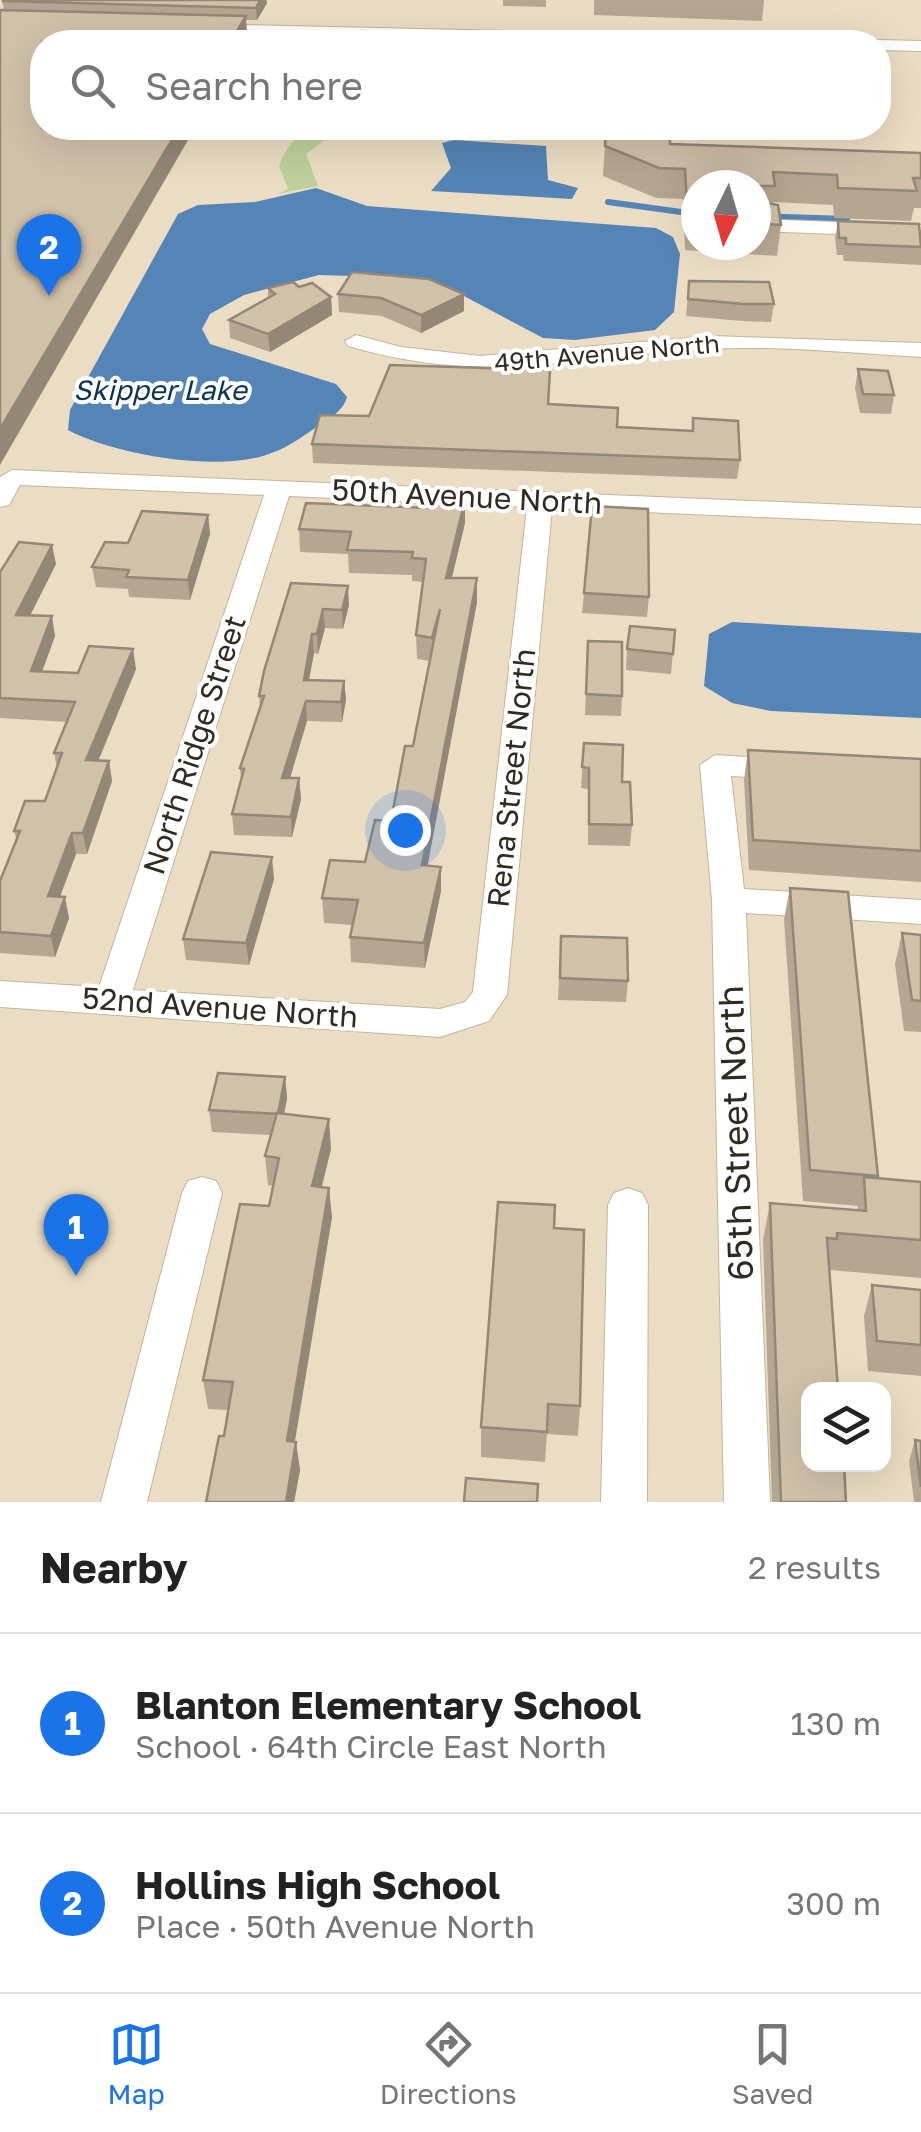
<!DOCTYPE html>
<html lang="en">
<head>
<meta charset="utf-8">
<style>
  body { margin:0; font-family:"Golos Text",sans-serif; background:#f6f6f6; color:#222 }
  .controls { position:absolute; right:30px; bottom:30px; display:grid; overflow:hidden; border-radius:20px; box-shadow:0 10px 40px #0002 }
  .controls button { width:90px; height:90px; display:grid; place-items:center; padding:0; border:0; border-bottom:2px solid #e0e0e0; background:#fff; color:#222; font:50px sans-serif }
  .compass { position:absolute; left:681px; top:170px; width:90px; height:90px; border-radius:50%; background:#fff; box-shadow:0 10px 40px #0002; rotate:185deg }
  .you { position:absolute; left:405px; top:830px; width:35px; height:35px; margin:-25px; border:8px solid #fff; border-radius:50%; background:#1a73e8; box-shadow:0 0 0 15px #1a73e833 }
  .badge { display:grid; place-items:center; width:65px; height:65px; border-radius:50%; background:#1a73e8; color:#fff; font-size:32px; font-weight:700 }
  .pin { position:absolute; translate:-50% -82px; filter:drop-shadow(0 2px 5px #0008) }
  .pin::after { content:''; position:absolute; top:52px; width:35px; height:30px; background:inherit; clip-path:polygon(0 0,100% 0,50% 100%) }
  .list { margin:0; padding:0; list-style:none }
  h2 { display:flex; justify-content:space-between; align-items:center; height:130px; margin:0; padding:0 40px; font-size:42px }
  h2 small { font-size:32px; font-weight:400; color:#767676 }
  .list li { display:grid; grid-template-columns:65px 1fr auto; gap:30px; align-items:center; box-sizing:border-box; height:180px; padding:0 40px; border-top:2px solid #e0e0e0 }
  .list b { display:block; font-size:38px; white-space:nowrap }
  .list p { margin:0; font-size:32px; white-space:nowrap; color:#767676 }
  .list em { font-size:32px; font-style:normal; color:#767676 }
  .icon { flex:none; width:55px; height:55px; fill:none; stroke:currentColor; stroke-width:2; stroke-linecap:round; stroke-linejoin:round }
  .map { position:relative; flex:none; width:921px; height:1502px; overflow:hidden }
  .search { position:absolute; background:#fff; box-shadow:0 10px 40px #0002; left:30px; right:30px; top:30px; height:110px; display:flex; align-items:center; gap:25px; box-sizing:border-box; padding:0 35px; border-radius:40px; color:#767676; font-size:38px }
  .sheet { height:490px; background:#fff }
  nav { display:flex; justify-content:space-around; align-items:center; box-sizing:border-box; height:140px; border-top:2px solid #e0e0e0; background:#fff; font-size:28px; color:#767676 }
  nav a { display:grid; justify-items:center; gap:5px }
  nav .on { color:#1a73e8 }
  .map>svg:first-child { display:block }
  .green { fill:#bfd09b }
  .water { fill:#5485b6 }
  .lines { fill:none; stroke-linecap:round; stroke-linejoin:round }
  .stream { stroke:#5485b6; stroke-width:6 }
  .minor-casing { stroke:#c2b59b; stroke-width:2 }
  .minor { fill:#fff; fill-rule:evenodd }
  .wall { fill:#b5a691; fill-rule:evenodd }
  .shaded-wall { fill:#938776 }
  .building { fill:#d2c1a9; stroke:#938776; stroke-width:2.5 }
  .labels { text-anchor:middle; stroke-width:8; stroke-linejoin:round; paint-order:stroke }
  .far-street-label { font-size:25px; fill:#302b20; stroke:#fff }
  .far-water-label { font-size:28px; font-style:italic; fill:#0d3354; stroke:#fff }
  .street-label { font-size:30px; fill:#302b20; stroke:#fff }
  .near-street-label { font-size:35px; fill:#302b20; stroke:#fff }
</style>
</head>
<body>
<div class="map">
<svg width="921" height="1502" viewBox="0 0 921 1502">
  <rect width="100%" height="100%" fill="#ebddc3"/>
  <path class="green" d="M317 128 329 130 326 139 306 154 318 186 277 194 288 189 279 166C287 146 296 134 317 128Z"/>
  <g class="water">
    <path d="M454 140 546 146 548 180 578 188 572 199 431 191 451 168 442 143Z"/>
    <path d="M316 188 367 206 656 228 673 237 680 254 674 312 655 330 575 340 543 338 464 296 353 276 319 275 244 295 210 314 202 329 210 344 336 384 347 397C343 412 328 419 315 428 302 437 288 447 274 452 224 474 114 455 68 430L70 410 178 214 198 205 255 202Z"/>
    <path d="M732 622 921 633V718L771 711 732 703 704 686 709 634Z"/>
  </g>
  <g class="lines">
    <g class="stream">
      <path d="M608 202 696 214"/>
      <path d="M756 216 847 219"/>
    </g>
    <g class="minor-casing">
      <g id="minor">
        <path d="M203 24 775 37 783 42 208 32 200 27Z"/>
        <path d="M878 40 921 41V51L878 50V42H872Z"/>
        <path d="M756 219 921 225V237L756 231Z"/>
        <path d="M356 335 401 347 480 356 712 336 921 343V357C850 353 777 345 706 349 570 357 486 386 348 346L345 341Z"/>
        <path d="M12 470 921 508V524L552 508 507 995 489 1021 440 1037 0 1007V981L99 987 264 495 20 485 9 505 0 507V477ZM289 496 527 507 473 992 465 1002 440 1009 133 990Z"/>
        <path d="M715 755 783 759 798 769 783 779 731 776 744 889 921 900V924L746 913 770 1502H724L712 900 700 765Z"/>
        <path d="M202 1177 216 1181 222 1193 147 1502H101L182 1193 188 1181Z"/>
        <path d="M628 1188 642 1193 648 1205 647 1502H601L608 1205 614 1193Z"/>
      </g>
    </g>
    <use href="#minor" class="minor"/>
  </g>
  <g class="wall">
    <path d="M4 0H266L267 3 257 20H246L247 37 279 40V42H42L4 10 2 1Z"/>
    <path d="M503 0H546V7L503 6Z"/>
    <path d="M594 0H764L762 21 594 15Z"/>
    <path d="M508 128H670V144L921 153V208H914L911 221 834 218 833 205 773 202 781 225 777 256 685 250 683 199 656 198 603 176 606 131ZM696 185H756V245H696Z"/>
    <path d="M838 221 921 230V265L844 261 843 255H837L835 238Z"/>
    <path d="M352 272 464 311 421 333 382 316 339 312 338 294Z"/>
    <path d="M689 281 774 304 771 322 742 321 686 316Z"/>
    <path d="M299 287 331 297 332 315 270 352 230 338 229 320 268 298V288Z"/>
    <path d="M858 369 894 395 891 414 860 413 855 388Z"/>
    <path d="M369 416 692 431 693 418 740 460 737 479 313 463 312 444Z"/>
    <path d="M465 500V523L452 578 477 602 427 866 441 891 425 968 351 962 350 937 353 925 324 923 322 898 365 862 391 821 413 746 430 661 417 659 416 635 423 582 412 581V575L349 573 348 554 300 552 299 529 429 508Z"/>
    <path d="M208 515 210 534 190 600 129 597 128 589 96 587 92 567 128 543Z"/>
    <path d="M56 564 30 616 55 636 42 671 78 673 136 669 98 760 109 761 112 781 87 854H76L60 897 69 918 55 957 0 953V881L17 841 14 831 45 801 57 767 54 753 67 722 0 718V572Z"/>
    <path d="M291 583 349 605 343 629 325 628 318 654 314 653 309 680 344 681 346 700 342 722 307 721 290 778H299L301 799 292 837 234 835 232 814 241 779 240 768 260 708 259 696Z"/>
    <path d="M584 593 649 597 647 617 582 613Z"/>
    <path d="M675 630 671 674 626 670 627 649Z"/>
    <path d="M588 641 622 696 621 716 585 715Z"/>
    <path d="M584 743 622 782 632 825 630 846 588 845V789L581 788Z"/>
    <path d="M748 750 921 759V882L749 870 744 780Z"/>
    <path d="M274 879 249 965 186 960 183 939Z"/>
    <path d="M790 888 878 1176 877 1178 921 1182V1278L830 1270V1272L846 1502H772L763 1240 770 1203 857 1210 858 1206 803 1201 784 919Z"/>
    <path d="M902 933 921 935V1032L904 1031 895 964Z"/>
    <path d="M561 936 628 981 626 1002 558 1000Z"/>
    <path d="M285 1077 287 1098 284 1114 331 1149 322 1187 332 1217 295 1442 300 1470 294 1502H206L224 1436 228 1410 208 1409 203 1380 269 1206 273 1186 268 1185 265 1156 271 1135 212 1132 209 1110Z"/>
    <path d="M554 1228 580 1406 578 1436 547 1434 545 1462 481 1457V1427Z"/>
    <path d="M872 1285 921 1290V1376L868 1371 864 1316Z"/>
    <path d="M915 1440 921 1441V1502H914L909 1461Z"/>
  </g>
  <g class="shaded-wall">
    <path d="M260 0H266L267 3 257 20 256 8Z"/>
    <path d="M246 16 247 37 234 36Z"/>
    <path d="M179 128H195L0 465V429Z"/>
    <path d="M464 294V311L421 333V315Z"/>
    <path d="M331 297 332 315 270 352 268 334Z"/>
    <path d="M465 500V523L446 601V578Z"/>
    <path d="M208 515 210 534 190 600 188 580Z"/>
    <path d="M52 545 56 564 20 635 16 615Z"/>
    <path d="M477 578V602L423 890 422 865Z"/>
    <path d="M348 586 349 605 343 629 342 610Z"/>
    <path d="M323 609 325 628 318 654 317 634Z"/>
    <path d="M52 616 55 636 35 691 31 671Z"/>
    <path d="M312 634 314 653 305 700 304 680Z"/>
    <path d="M133 649 136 669 90 781 86 760Z"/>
    <path d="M344 681 346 700 342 722 341 702Z"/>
    <path d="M306 701 307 721 284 798 282 778Z"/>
    <path d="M109 761 112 781 87 854 83 833Z"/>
    <path d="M299 778 301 799 292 837 291 817Z"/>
    <path d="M72 833 76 854 52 917 48 896Z"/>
    <path d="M272 857 274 879 249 965 246 943Z"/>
    <path d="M441 867V891L425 968 424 943Z"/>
    <path d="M65 897 69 918 55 957 51 936Z"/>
    <path d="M285 1077 287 1098 280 1136 278 1114Z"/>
    <path d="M329 1119 331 1149 314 1216 312 1186Z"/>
    <path d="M329 1188 332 1217 290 1469 287 1441Z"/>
    <path d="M296 1442 300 1470 294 1502H286Z"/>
  </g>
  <g class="building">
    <path d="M4 0H260L256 8 2 1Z"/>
    <path d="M0 10 246 16 234 36 279 40 277 42H42V128H179L0 429Z"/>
    <path d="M361 31 425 35 422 40 446 42H354Z"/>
    <path d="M515 39 663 40V42H515Z"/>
    <path d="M606 128H670V144L921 153V178H913L917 191 838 188 837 175 773 172 775 186H757L756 196V185H696V220L688 219 685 169 659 168 605 146Z"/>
    <path d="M756 201 778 205 781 225 756 223Z"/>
    <path d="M838 221 919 224 921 247 846 244V238H839Z"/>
    <path d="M352 272 429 279 464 294 421 315 381 298 338 294Z"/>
    <path d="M689 281 769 282 774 304H744L688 299Z"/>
    <path d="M293 282 299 287 312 283 331 297 268 334 229 320 275 294 268 288Z"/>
    <path d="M390 365 550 370 548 404 618 408 617 427 693 431V418L738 421 740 460 312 444 320 415 369 416Z"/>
    <path d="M858 369 888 371 894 395 863 394Z"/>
    <path d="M431 499 465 500 446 578H477L422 865 441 867 424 943 350 937 358 900 322 898 330 860 365 862 375 820 391 821 405 746H413L440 609 432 638 416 635 426 559 412 558 413 552 347 550 351 532 299 529 306 503 429 508Z"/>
    <path d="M592 506 648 509 649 597 584 593Z"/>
    <path d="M142 511 208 515 188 580 126 577 129 570 92 567 105 542 128 543Z"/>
    <path d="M19 542 52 545 16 615 52 616 31 671 78 673 89 646 133 649 86 760 109 761 83 833H72L48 896 65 897 51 936 0 932V881L20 831H14L25 801H45L62 753H54L75 702 0 698V572Z"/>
    <path d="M291 583 348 586 342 610 323 609 317 634H312L304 680 344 681 341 702 306 701 282 778H299L291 817 232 814 244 769 240 768 264 696H259L264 671Z"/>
    <path d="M630 626 675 630 673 654 627 649Z"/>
    <path d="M588 641 622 642V696L586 694Z"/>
    <path d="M584 743 623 745 622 782H630L632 825 589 824V768L582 767Z"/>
    <path d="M748 750 921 759V851L753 840Z"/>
    <path d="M211 852 272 857 246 943 183 939Z"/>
    <path d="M790 888 848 892 878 1176 810 1170Z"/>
    <path d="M902 933 921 935V1001L912 1000Z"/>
    <path d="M561 936 627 938 628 981 560 978Z"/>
    <path d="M218 1073 285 1077 278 1114 209 1110Z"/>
    <path d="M277 1113 329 1119 312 1186 329 1188 287 1441 296 1442 286 1502H206L219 1436H224L233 1382 203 1380 240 1204 269 1206 279 1158 265 1156Z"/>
    <path d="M864 1177 921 1182V1240L837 1233V1239L827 1238 838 1390H808V1464H844L846 1502H781L770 1203 866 1211Z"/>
    <path d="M498 1202 555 1205 554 1228 584 1230 580 1406 548 1404 547 1432 481 1427Z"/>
    <path d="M872 1285 921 1290V1345L877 1341Z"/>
    <path d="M915 1440 921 1441V1487Z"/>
    <path d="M466 1478 538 1484 537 1502H464Z"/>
  </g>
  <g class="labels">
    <g class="far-street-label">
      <text transform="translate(607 353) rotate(-5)" y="9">49th Avenue North</text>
    </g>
    <g class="far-water-label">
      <text x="160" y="400">Skipper Lake</text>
    </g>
    <g class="street-label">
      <text transform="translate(467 497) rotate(3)" y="10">50th Avenue North</text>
      <text transform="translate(195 745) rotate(-72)" y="10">North Ridge Street</text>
      <text transform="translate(512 778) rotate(-84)" y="10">Rena Street North</text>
      <text transform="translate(220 1008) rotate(4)" y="10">52nd Avenue North</text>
    </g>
    <g class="near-street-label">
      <text transform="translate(736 1133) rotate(-92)" y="12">65th Street North</text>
    </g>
  </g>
</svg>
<div class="controls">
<button><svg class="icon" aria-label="layers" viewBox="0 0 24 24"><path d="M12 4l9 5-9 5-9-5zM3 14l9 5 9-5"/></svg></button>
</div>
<svg class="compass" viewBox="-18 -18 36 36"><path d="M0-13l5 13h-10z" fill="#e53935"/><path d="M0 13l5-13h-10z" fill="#767676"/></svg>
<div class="you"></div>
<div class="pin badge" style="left:76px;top:1276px">1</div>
<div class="pin badge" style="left:49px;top:296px">2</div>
<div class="search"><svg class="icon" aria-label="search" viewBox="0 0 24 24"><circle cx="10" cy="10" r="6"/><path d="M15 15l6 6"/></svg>Search here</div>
</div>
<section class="sheet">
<h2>Nearby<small>2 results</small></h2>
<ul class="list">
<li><span class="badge">1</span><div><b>Blanton Elementary School</b><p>School · 64th Circle East North</p></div><em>130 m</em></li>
<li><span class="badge">2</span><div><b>Hollins High School</b><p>Place · 50th Avenue North</p></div><em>300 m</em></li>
</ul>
</section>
<nav>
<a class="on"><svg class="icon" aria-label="map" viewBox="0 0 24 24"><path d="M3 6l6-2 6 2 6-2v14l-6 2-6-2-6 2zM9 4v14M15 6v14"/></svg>Map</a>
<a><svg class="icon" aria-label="directions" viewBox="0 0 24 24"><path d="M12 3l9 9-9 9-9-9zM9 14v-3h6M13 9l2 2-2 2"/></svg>Directions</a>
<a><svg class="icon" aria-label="saved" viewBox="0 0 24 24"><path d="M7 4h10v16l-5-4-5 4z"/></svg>Saved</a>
</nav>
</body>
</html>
